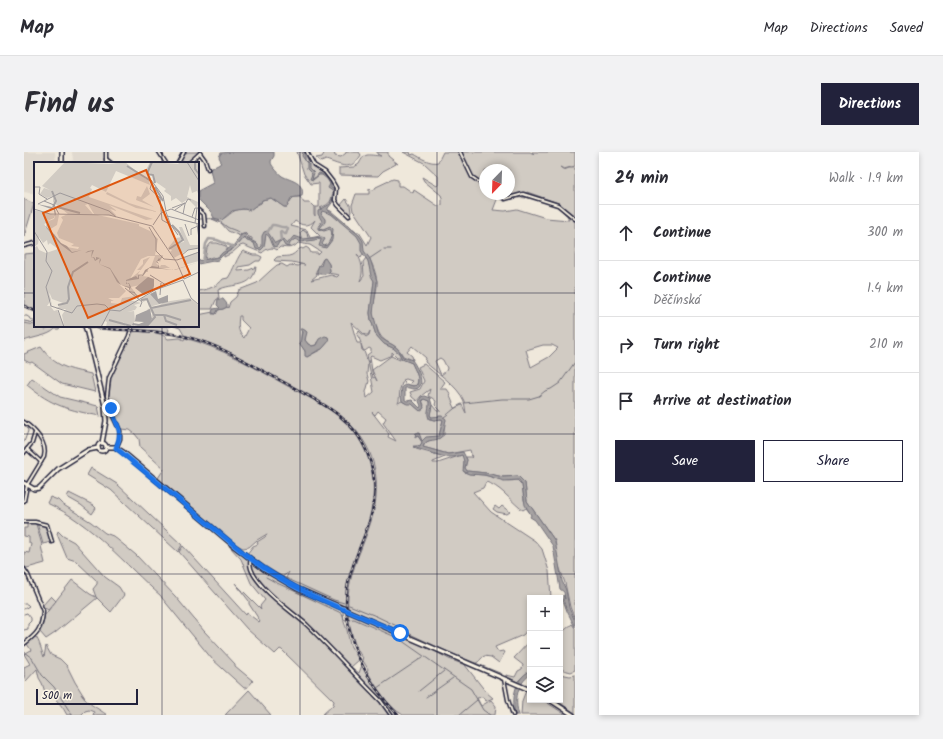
<!DOCTYPE html>
<html lang="en">
<head>
<meta charset="utf-8">
<style>
  body { margin:0; font-family:Kalam,sans-serif; background:#f2f2f3; color:#2b2b33 }
  .controls { position:absolute; right:12px; bottom:12px; display:grid; overflow:hidden; border-radius:0px; box-shadow:0 2px 6px #0003 }
  .controls button { width:36px; height:36px; display:grid; place-items:center; padding:0; border:0; border-bottom:1px solid #e1e1e2; background:#fff; color:#2b2b33; font:20px sans-serif }
  .compass { position:absolute; left:455px; top:12px; width:36px; height:36px; border-radius:50%; background:#fff; box-shadow:0 2px 6px #0003; rotate:203deg }
  .scale { position:absolute; left:12px; bottom:10px; width:102px; box-sizing:border-box; padding-left:4px; border:2px solid #22223b; border-top:0; font-size:11px; line-height:14px; white-space:nowrap; color:#22223b; -webkit-text-stroke:3px #fcf5e5; paint-order:stroke }
  .stop { position:absolute; width:12px; height:12px; margin:-9px; border:3px solid #1a73e8; border-radius:50%; background:#fff }
  .stop.end { background:#1a73e8; border-color:#fff; box-shadow:0 1px 4px #0008 }
  .list { margin:0; padding:0; list-style:none }
  h2 { display:flex; justify-content:space-between; align-items:center; height:52px; margin:0; padding:0 16px; font-size:17px }
  h2 small { font-size:13px; font-weight:400; color:#7c7c81 }
  .list li { display:grid; grid-template-columns:26px 1fr auto; gap:12px; align-items:center; box-sizing:border-box; height:56px; padding:0 16px; border-top:1px solid #e1e1e2 }
  .list b { display:block; font-size:15px; white-space:nowrap }
  .list p { margin:0; font-size:13px; white-space:nowrap; color:#7c7c81 }
  .list em { font-size:13px; font-style:normal; color:#7c7c81 }
  .actions { display:flex; gap:8px; padding:12px 16px }
  .actions a { flex:1; padding:9px 0; border:1px solid #22223b; border-radius:0px; text-align:center; font-size:14px; color:#22223b }
  .actions .main { background:#22223b; color:#fff }
  .icon { flex:none; width:22px; height:22px; fill:none; stroke:currentColor; stroke-width:2; stroke-linecap:round; stroke-linejoin:round }
  .map { position:relative; flex:none; width:551px; height:563px; overflow:hidden; border-radius:0px }
  header { display:flex; align-items:center; gap:24px; box-sizing:border-box; height:56px; padding:0 20px; background:#fff; border-bottom:1px solid #e1e1e2 }
  header strong { font-size:19px }
  nav { display:flex; gap:22px; margin-inline-start:auto; font-size:14px }
  .intro { display:flex; align-items:center; justify-content:space-between; box-sizing:border-box; height:96px; padding:0 24px }
  h1 { margin:0; font-size:28px }
  .button { padding:10px 18px; border-radius:0px; background:#22223b; color:#fff; font-size:14px; font-weight:700 }
  main { display:flex; gap:24px; padding:0 24px }
  aside { flex:1; background:#fff; border-radius:0px; box-shadow:0 2px 6px #0003 }
  .map>svg:first-child { display:block }
  .built { fill:#e0d9cf }
  .green { fill:#d1cbc3; stroke:#7a767f; fill-rule:evenodd }
  .water { fill:#a6a2a2; stroke:#716f79 }
  .lines { fill:none; stroke-linecap:round; stroke-linejoin:round }
  .stream { stroke:#716f79; stroke-width:1 }
  .river { stroke:#a6a2a2; stroke-width:2.5 }
  .minor-casing { stroke:#22223b; stroke-width:5 }
  .major-casing { stroke:#22223b; stroke-width:6 }
  .minor { stroke:#fcf5e5; stroke-width:2 }
  .major { stroke:#fcf5e5; stroke-width:3 }
  .rail-casing { stroke:#22223b; stroke-width:2.5 }
  .rail { stroke:#fcf5e5; stroke-width:1; stroke-dasharray:3; stroke-linecap:butt }
  .major-bridge-casing { stroke:#22223b; stroke-width:6; stroke-linecap:butt }
  .major-bridge { stroke:#fcf5e5; stroke-width:3 }
  .route { stroke:#1a73e8; stroke-width:5 }
  .grid { fill:none; stroke:#22223b; stroke-width:1; stroke-opacity:0.55 }
  .inset-river { fill:none; stroke:#a6a2a2; stroke-width:2 }
  .inset-road { fill:none; stroke:#9d999b; stroke-width:1 }
  .view { fill:#de560e; fill-opacity:0.15; stroke:#de560e; stroke-width:2 }
  .inset-edge { fill:none; stroke:#22223b; stroke-width:2 }
</style>
</head>
<body>
<header>
<strong>Map</strong>
<nav><a>Map</a><a>Directions</a><a>Saved</a></nav>
</header>
<div class="intro"><h1>Find us</h1><a class="button">Directions</a></div>
<main>
<div class="map">
<svg width="551" height="563" viewBox="0 0 551 563">
  <rect width="100%" height="100%" fill="#efe8db"/>
  <filter id="ink" filterUnits="userSpaceOnUse"><feTurbulence type="fractalNoise" baseFrequency=".025" numOctaves="2"/><feDisplacementMap in="SourceGraphic" scale="8" xChannelSelector="R" yChannelSelector="G"/><feConvolveMatrix kernelMatrix="1 2 1 2 8 2 1 2 1" color-interpolation-filters="sRGB"/></filter>
  <g filter="url(#ink)">
    <g class="built">
      <path d="M0 0H31L32 11H11V42L0 40Z"/>
      <path d="M48 0H81V7H84L89 11H42L49 8Z"/>
      <path d="M52 174 139 180 162 184 183 190 204 199 301 252 320 265 331 278 341 292 347 308 351 325 352 341 348 365 327 425 324 444 325 468 330 491 343 519 357 540 376 563H373L362 551 341 520 328 491 323 469 322 444 325 425 346 365 350 341 349 325 345 308 339 293 330 279 318 267 300 254 203 201 182 192 161 186 139 182 78 178Z"/>
    </g>
    <g class="green">
      <path d="M161 0H175V1L164 11 156 9Z"/>
      <path d="M273 0H281C285 14 289 13 299 21 304 25 308 31 310 37 306 50 308 51 296 56L307 59 332 80H335L343 93 347 85 331 61 329 59 328 53 332 42H345V37L350 38 352 35 369 27 374 28V34H379L389 41 390 38 414 54 418 53V46L417 43 400 29 398 25 413 34 414 33V24L400 11 379 0H386L387 3 390 2C397 6 406 12 414 10L419 0H506L510 2 508 0H551V14L540 17 536 15 540 18 545 16H551V467L546 455 541 431 534 411 531 389 503 349 501 331 494 324 479 325 462 321 443 319 441 316 443 308 442 305H447L448 306 446 298 424 302 399 295C403 285 413 289 420 283V273L422 268 416 264 409 266 406 263 408 253 413 259H417L411 253 412 249 408 246 404 244 406 237 397 244 393 249 388 245 386 240 396 237 400 229 394 215 400 212 421 230 416 237H423L427 243 426 244 431 256 438 253 442 261C441 257 441 253 440 249 434 234 413 221 401 210L402 206 388 194 383 200 388 204 389 208 379 204C371 187 358 196 352 173 351 170 349 165 349 161 349 152 352 143 353 134 354 125 347 105 340 100L337 106 333 102C338 109 340 120 336 129L340 124 339 110 342 106 344 109 347 120 350 129 346 161 347 168 352 183 360 192 369 196 375 201 378 207 388 211C391 218 396 225 393 232L391 234 384 233 388 229 382 227 379 228 381 230 378 231 376 237 375 249 374 251 378 249 381 251H387L395 258 398 259 400 253 398 248 400 247 405 249C406 255 403 261 405 267L410 268 417 267 419 268 415 284 406 285 398 289 392 281 391 286 394 284 398 290 396 295 393 294H389L392 297 421 305 409 310V311H414L438 303 440 305V320C446 323 452 322 459 323 470 325 481 331 493 328L498 333 500 348 508 363 502 356 499 358 496 356C485 347 476 334 462 330L459 336 449 340 467 360 511 389 518 397 525 419 527 445 506 446V470L504 474 505 476 499 483 471 495 474 500 479 499 481 500 475 511 467 505 460 504C455 508 454 513 447 511L324 457C321 417 348 385 352 346 358 275 302 252 250 224 221 208 192 192 160 183L156 176 150 174H174V163L189 160 188 162H192L194 158 199 157 203 155 204 156 206 150 212 145 215 138 233 131 246 119 253 113 258 112 263 115 266 113 275 114 276 112 281 113 268 110 251 109 250 108 253 105C258 104 264 105 268 103 272 101 273 98 277 96L279 97 282 95 285 97 287 101H294V103L297 100 286 93 274 91C269 97 264 96 256 95L253 98C248 94 242 97 238 101L219 93 216 94 208 101 200 105V102C208 99 214 93 218 86L223 85 228 88V86L225 85 221 81 216 84 204 79 197 71 188 67 190 66C205 72 205 53 224 58L237 51 238 48 247 46 260 55H263L267 48 270 45H276L280 51H286L290 55V62L291 64V55H295V31L287 32 280 22ZM461 18H485V42H461ZM503 40 534 51C536 61 543 60 545 68L522 66 493 57 481 59 469 58 474 45C483 51 493 44 502 46ZM291 68 287 75 296 84 286 86 283 78 267 74 271 69C278 74 285 75 291 68ZM300 106 305 112 306 119 304 121 315 123 313 125 307 123 287 128 293 123 292 119 299 107ZM215 164H217V168L225 176 220 186C213 180 214 172 215 164ZM327 170 341 183H344L346 179 345 183 342 185 335 179 333 183 335 186 337 191H333ZM278 177 282 179 281 188 284 192 288 194 292 193 293 190 304 185V190L298 197 283 205 281 199 276 191ZM337 192 339 198 341 199 345 196 347 197V200L343 203 350 240 343 246 342 240 345 229 343 222 344 211 340 199 338 198ZM519 193H528L534 196 525 205 507 215 502 198ZM368 200 373 205H376V208L367 204 348 218 353 229 351 225 349 226 346 205 347 204 356 208 368 203ZM416 206 419 208 423 216 422 219 417 223 411 209ZM354 259 362 266 359 271 372 289 364 285 365 282 348 260 351 263Z"/>
      <path d="M301 0H310L311 4 317 5 322 1V0H335L337 3C327 20 317 13 302 8L297 10 292 6 298 5Z"/>
      <path d="M353 0H364V4L374 12 371 10 372 12 359 19 354 24 315 23V16L330 15 335 12C341 0 343 3 357 4L353 2Z"/>
      <path d="M0 47 10 52 0 85Z"/>
      <path d="M322 47 326 53 327 60 325 63 316 54Z"/>
      <path d="M187 91H193L202 94 204 98 192 106 188 105 181 108 183 96Z"/>
      <path d="M219 99 229 103H234L238 105 236 109H232L226 113 214 115V119L225 118 232 115C228 138 209 130 194 138L195 146 192 148 188 157H174V139C183 138 194 134 199 127L204 126C209 119 214 103 219 99Z"/>
      <path d="M11 101V158L0 153V102Z"/>
      <path d="M0 171 11 173V174H18L21 178 30 174H37L35 177H31C25 184 9 185 0 189Z"/>
      <path d="M109 174H147L143 175 145 178 144 180 109 177H108Z"/>
      <path d="M108 180C118 178 136 179 144 187L156 186 160 188 161 186C197 196 228 214 260 232 285 246 312 257 330 280 344 298 351 322 349 345 346 383 322 412 322 453L317 454 266 431 262 426 265 420 258 425 223 402 229 394 234 392 233 390 241 385 243 382 233 388 225 395 219 396 213 393 134 326 140 317 116 295 115 287 111 282 106 278 97 277C92 264 84 252 84 238 83 224 101 195 108 180Z"/>
      <path d="M17 195C31 215 45 217 67 222L71 240 38 232 8 210 6 211 0 208V202Z"/>
      <path d="M8 226 36 245 74 254 76 264C45 258 28 254 3 233Z"/>
      <path d="M67 316 93 332 158 393 154 400 87 338 63 323Z"/>
      <path d="M45 341 69 353 72 356 68 362 57 353 43 345Z"/>
      <path d="M26 345 34 348 38 352 67 370 81 381 89 384 112 403 151 444 180 479 211 512V514L229 529C227 531 224 536 220 536L188 507 138 446 137 444C100 412 69 372 23 351Z"/>
      <path d="M471 354 475 357 478 354 486 360 483 362 473 360 469 357Z"/>
      <path d="M3 371H9L12 372 18 393 17 394 21 411 3 416 0 415V400L5 401 7 392 5 391V385L0 384V376H3Z"/>
      <path d="M13 371C25 375 24 379 27 390L19 392Z"/>
      <path d="M34 379 39 384 50 390 81 425 95 435 100 443 87 460 72 445 73 446 31 481 22 487 16 480 20 464 48 428 66 442 72 445 69 437 73 432V429L52 409 43 406 33 382Z"/>
      <path d="M159 394 222 463 223 461 235 470 236 469 225 452V449L211 431 237 457 236 454 241 448 227 431 217 407 205 394 258 430 319 459 320 470 323 478 326 493 335 508 327 515 335 521 338 513 355 542 371 561V563H298L309 553 310 549 258 498 256 497 251 502 223 477 155 400Z"/>
      <path d="M27 444 32 449 24 458 18 454Z"/>
      <path d="M324 460 398 492 425 507 441 513 462 540 469 546 462 549 459 545 453 546 457 554 467 548 472 554 471 563H379C363 554 352 534 343 519L344 517 338 507 339 506C330 496 325 474 324 460Z"/>
      <path d="M548 472 551 476V518L547 520 536 517V482Z"/>
      <path d="M10 485H12C15 488 18 500 20 505L22 494 27 503 36 507 43 514 51 530 61 546 57 542C63 552 74 556 83 563H69L70 560 65 558 61 559 57 563H43C39 555 34 549 27 543L23 545 22 543 18 531 15 526 13 517 2 529C0 525 0 520 0 515L6 512 0 502 7 498 3 492Z"/>
      <path d="M506 489V519L499 524 493 530 482 526V523L491 525 494 519 498 517 499 513 490 506Z"/>
      <path d="M536 522 546 524 551 523V561L532 548H536Z"/>
      <path d="M225 538 247 563H201L202 562Z"/>
      <path d="M503 540 506 541V548H519L542 563H497L498 549 501 541Z"/>
    </g>
    <g class="water">
      <path d="M208 0H250V4L247 9C247 13 248 13 251 17 253 19 255 22 258 24 267 29 281 30 278 44L267 46 263 55H260L247 46 238 48 237 51H235L226 58 219 57 208 59 198 68 190 66 187 60 174 47V39L189 31 186 17 196 12 197 9 195 5 197 1Z"/>
      <path d="M279 0H281V8L285 12V16L290 21 288 27 292 25 295 21C302 23 303 26 307 30V36L311 38 308 51 304 56V58L335 83 339 89 340 99 346 107 353 129 349 161 354 181 357 186 363 190 369 193 374 197 379 205 388 208C392 213 404 235 391 237 388 237 384 235 381 236V248L383 249 388 248 396 256 397 254 395 249 397 245 400 244 406 246 408 253 406 263 407 265 418 264 422 267C421 271 420 283 416 286 409 290 402 286 399 295L424 302 439 300 443 308 441 316 443 319 462 321 479 325 494 324 501 331 503 349 531 389 538 429 542 438 545 456 551 469V475L543 459 539 448V443L541 447 540 440 536 437 529 394 511 368 506 365 507 363 501 353 498 333 495 328 480 329 461 323 445 322 439 319 440 309 438 303 430 305H421L389 295 393 294 396 295 398 290 394 284 391 285 392 281H395L398 289 402 285 415 284 419 268 417 267 410 268 405 266C402 261 406 255 405 249L400 247 398 248 400 256 396 259 388 252H383L378 249 377 245 378 235 382 232 389 234 393 233C396 225 391 219 388 211L378 207 375 201 369 196 360 192 352 183 347 168 346 161 350 129 347 124 344 109 337 99V91L333 84 307 62 298 59 297 62 301 67V70L296 76 299 77 306 74 309 77 308 88 302 96 295 94 297 88V87L277 90 271 87 266 91 265 95 261 94 258 89 255 90 253 94 250 95C247 91 247 85 242 82L240 95 237 98 232 97 230 91 223 89 220 85 210 96 200 102 194 108 174 112V109L195 105 198 101 210 93 217 83 219 82 222 83 223 86 232 91 234 93V95L236 96 238 94V84L240 80 243 79 251 91 259 87 263 92 270 84 279 87 298 85 301 87 298 92 300 94 303 93C306 88 310 82 306 77L300 79 294 77V75L298 69 294 62V59L306 52 310 40 304 36 306 32 303 27 298 23H295L289 28 286 27 288 22 283 17V11L278 4Z"/>
      <path d="M301 106 305 112 306 119C303 123 298 122 294 122L293 119 295 113 297 114 299 107Z"/>
      <path d="M194 147H199L203 152V155L199 157 194 158 192 162 188 161 189 157 196 156 193 153Z"/>
      <path d="M276 177H279L283 180 281 188 284 192 288 194 292 193 295 187 301 184 304 185 305 189 298 197 293 199 283 205 281 204V199L276 192 278 180Z"/>
      <path d="M506 519V523C493 532 490 548 495 563H491C488 547 490 527 506 519Z"/>
    </g>
    <g class="lines">
      <g class="stream">
        <path d="M174 67H179"/>
        <path d="M182 67C190 65 197 70 203 75 208 78 214 78 217 83"/>
        <path d="M278 88 276 81 279 78 283 81 284 86"/>
        <path d="M360 97H367"/>
        <path d="M345 107 357 99"/>
        <path d="M0 164H3L11 170"/>
        <path d="M0 169 11 171"/>
        <path d="M440 251 478 247H505L515 244 521 239 527 237 536 231 551 210"/>
        <path d="M420 265C426 261 432 254 438 252"/>
        <path d="M0 273 3 275 4 279 0 290"/>
        <path d="M242 417 310 448 320 451"/>
        <path d="M242 425 251 430 315 460 319 463 320 468 330 467 374 486 447 537 459 558 466 563"/>
        <path d="M0 452H3L5 454 0 457"/>
        <path d="M325 453 352 464 379 477 388 483 422 499 478 522"/>
        <path d="M0 462 3 461 7 466V469L4 472V477L0 478"/>
        <path d="M0 500 8 506 18 523 30 535 48 563"/>
        <path d="M482 524 495 531"/>
        <path d="M353 536 399 505"/>
        <path d="M351 537 352 536"/>
        <path d="M395 539 420 519"/>
        <path d="M402 545 429 526"/>
        <path d="M435 563 453 548"/>
      </g>
      <g class="river">
        <path d="M243 81 248 73C253 72 255 76 262 75L264 76 262 82H260L257 79 256 80 257 88"/>
        <path d="M179 110 182 92 185 87 193 88 210 95"/>
      </g>
      <g class="minor-casing">
        <g id="minor">
          <path d="M135 0 142 11"/>
          <path d="M283 0 290 13 301 20 308 29 312 36 311 48 314 53 325 64"/>
          <path d="M436 0 448 25 461 34"/>
          <path d="M176 1 181 8 184 17"/>
          <path d="M82 7 87 11"/>
          <path d="M82 11V0"/>
          <path d="M154 11 160 0"/>
          <path d="M165 11 176 1"/>
          <path d="M472 42 481 47 499 42 534 53 551 67"/>
          <path d="M174 58 180 63 181 74"/>
          <path d="M0 94 11 91"/>
          <path d="M0 270C10 277 24 291 20 305L3 333 0 349"/>
          <path d="M92 296 96 287V279L88 262 83 244 85 226 105 184 108 174"/>
          <path d="M3 297 17 310"/>
          <path d="M0 301 8 291 11 281"/>
          <path d="M0 370H11L23 373 28 390"/>
          <path d="M227 407C223 417 234 429 240 436 253 450 268 460 282 472 308 497 332 524 357 549L367 563"/>
          <path d="M0 417 4 423 19 459C18 477 13 482 0 492"/>
          <path d="M480 527 484 548 489 563"/>
        </g>
      </g>
      <g class="major-casing">
        <g id="major">
          <path d="M38 11V0"/>
          <path d="M62 177 81 254 82 269 78 291"/>
          <circle cx="78" cy="295" r="4"/>
          <path d="M82 295H91L99 300 210 394 241 418 272 436 321 457"/>
          <path d="M0 331 10 337 15 336 34 317 64 298 74 296"/>
          <path d="M324 459 506 538"/>
          <path d="M526 548 549 563"/>
        </g>
      </g>
      <use href="#minor" class="minor"/>
      <use href="#major" class="major"/>
      <g class="rail-casing">
        <g id="rail">
          <path d="M0 154 11 159"/>
          <path d="M57 174C92 180 128 176 163 185 200 194 232 216 265 233 282 243 302 252 317 265 346 289 357 329 347 364 340 389 327 411 323 437 317 483 343 531 374 563"/>
        </g>
      </g>
      <use href="#rail" class="rail"/>
      <g class="major-bridge-casing">
        <g id="major-bridge">
          <path d="M61 174 62 177"/>
          <path d="M321 457 324 459"/>
        </g>
      </g>
      <use href="#major-bridge" class="major-bridge"/>
    </g>
  </g>
  <g class="lines" filter="url(#ink)">
    <path class="route" d="M87 256C92 274 100 276 92 296L227 407C271 441 326 459 376 481"/>
  </g>
  <path class="grid" d="M138 0V11M276 0V563M413 0V563M0 141H11M174 141H551M138 174V563M0 282H551M0 422H551"/>
  <g transform="translate(10 10)">
    <rect width="165" height="165" fill="#efe8db"/>
    <path d="M31 0 75 2 91 0 112 17 114 15 116 23 82 9 72 30 58 23 56 26 58 27 55 35 119 57 112 58 75 43 83 49 76 47 83 54 60 52 54 42 51 43 59 52 105 62V64L116 69 124 77 121 93H129L126 100 124 98 122 101 126 105 127 103H131L136 106H114V110H110L108 114 116 115 106 123 97 125 105 136 95 130 96 126 85 122 92 129 85 136H74L80 139H77V141L86 142 88 136 101 134 96 138 107 141 100 143 103 145 101 148 93 150 100 149 101 159H111L113 164 118 158V151L113 147 123 145 130 140 156 136 165 144V165H110V160H100V164L107 165H96L86 158 91 162V165H72L73 160 71 159 68 165H0V86L3 84 5 88 12 91 24 87 16 81 14 83 13 78 9 81 5 75 4 82 0 85V48L21 53 20 56 13 58 10 62 12 66V60L20 57 22 53H25L23 63 15 68 26 82 35 87 33 85 44 87 45 85 37 84 40 82 25 76 23 71 29 58 27 55 34 52 19 40V34L13 36 6 32 10 26 16 28 8 24ZM114 94H121L117 105 108 112H104L116 95 109 98V102L103 108H107L96 117 107 97ZM15 131 16 132 18 137 29 141 22 147H32L28 153 30 163 23 148 20 149 17 145 18 139 16 144H13L17 138ZM116 0 145 2 143 0H153L158 9 153 0H165V34L163 29 158 31 156 23 153 35 164 40 163 46 154 37 148 41 142 36 137 39V34L130 29 132 27 119 18 120 14 112 8ZM113 24 116 32 108 38 120 45 102 38 103 34 107 35ZM73 30 95 41 124 50 102 46 72 32ZM145 65H148L156 83H165V86L154 88 140 96 136 90 138 88 134 86 142 76 148 75V78L140 82 150 80ZM165 90V99L150 103 149 95ZM116 132 122 136 126 142 115 145 113 138 109 140 106 137Z" fill="#d1cbc3" fill-rule="evenodd"/>
    <path d="M3 42 18 45 21 47 22 52 21 55 13 59 10 63 20 72 27 81 33 84 38 90 48 88 51 91 54 89 60 88 57 96 60 95 62 98V95L66 96 67 98 65 102 76 106 87 123 96 125 95 124V122H92V118L102 114 104 116V113L108 114 111 108 118 104 124 105 125 102 122 100 123 99 125 96 126 97 127 95 129 94 125 99H123L125 102V106L140 108 165 100 141 108 115 106 109 114 105 113V117L92 119 93 122 95 121 97 125 95 129 101 130V131L104 134 105 137 100 131 95 130V126L87 123 83 120 76 107 65 102 66 96 61 99 59 95 57 96 58 89 51 91 48 88 38 91 26 82 10 63 12 59 21 55 20 48ZM114 115 120 117V124L119 128 110 133 101 126ZM122 129 124 137 134 133V140L125 142 116 132ZM116 147 118 157 114 163 110 165 98 163 99 161 105 162 110 160 101 159 102 153Z" fill="#a6a2a2"/>
    <path class="inset-river" d="M118 0 114 9V12L119 13 121 21M161 0V7L165 12M93 4 117 19M121 25 129 39M18 29 22 39 19 45M23 45 46 51M135 87 149 78 145 70 138 63M107 138 113 137 121 155 112 165M24 143 33 141 35 137 34 125 39 110 54 100M117 146 157 138M120 153H130L132 159 143 163M131 153 147 158M75 158 97 164"/>
    <path class="inset-road" d="M153 0 165 19M117 18 129 34 132 49M118 20 116 27 126 36 128 58 137 63 144 73M0 25H6L5 32 13 37M10 39 20 43 25 52M4 42 26 31 75 49 82 55M138 46 151 41M0 47 16 52 75 53 118 64M141 48 151 41M132 50 137 64M149 52 151 42 154 37 157 38M133 54 165 62M158 55 161 46H165M161 61 163 46M151 62 155 74M163 62 165 77M119 63 127 51 137 47 165 58M118 64 143 101 150 117M115 65 122 77V89L130 97 143 98 165 90M0 69 13 90 12 99 18 109 12 125 17 144 38 151 43 144 63 142 71 143 76 148M157 73V67L164 64M148 93 154 88 165 86M116 113 132 123M150 117 165 110M149 118 157 136 165 143M91 126 108 140 106 145M126 133 127 121M24 148 30 165M76 148 86 149 121 128 149 118M67 165 76 148"/>
    <path class="view" d="M112 8 156 112 54 156 9 51Z"/>
    <rect width="165" height="165" class="inset-edge"/>
  </g>
</svg>
<div class="controls">
<button>+</button>
<button>−</button>
<button><svg class="icon" aria-label="layers" viewBox="0 0 24 24"><path d="M12 4l9 5-9 5-9-5zM3 14l9 5 9-5"/></svg></button>
</div>
<svg class="compass" viewBox="-18 -18 36 36"><path d="M0-13l5 13h-10z" fill="#e53935"/><path d="M0 13l5-13h-10z" fill="#7c7c81"/></svg>
<div class="scale">500 m</div>
<div class="stop" style="left:376px;top:481px"></div>
<div class="stop end" style="left:87px;top:256px"></div>
</div>
<aside>
<h2>24 min<small>Walk · 1.9 km</small></h2>
<ul class="list">
<li><svg class="icon" aria-label="ahead" viewBox="0 0 24 24"><path d="M12 20V5M6 11l6-6 6 6"/></svg><div><b>Continue</b></div><em>300 m</em></li>
<li><svg class="icon" aria-label="ahead" viewBox="0 0 24 24"><path d="M12 20V5M6 11l6-6 6 6"/></svg><div><b>Continue</b><p>Děčínská</p></div><em>1.4 km</em></li>
<li><svg class="icon" aria-label="right" viewBox="0 0 24 24"><path d="M7 20v-9h11M14 6l5 5-5 5"/></svg><div><b>Turn right</b></div><em>210 m</em></li>
<li><svg class="icon" aria-label="arrive" viewBox="0 0 24 24"><path d="M6 21V4h12l-3 4 3 4H6"/></svg><div><b>Arrive at destination</b></div></li>
</ul>
<div class="actions"><a class="main">Save</a><a>Share</a></div>
</aside>
</main>
</body>
</html>
